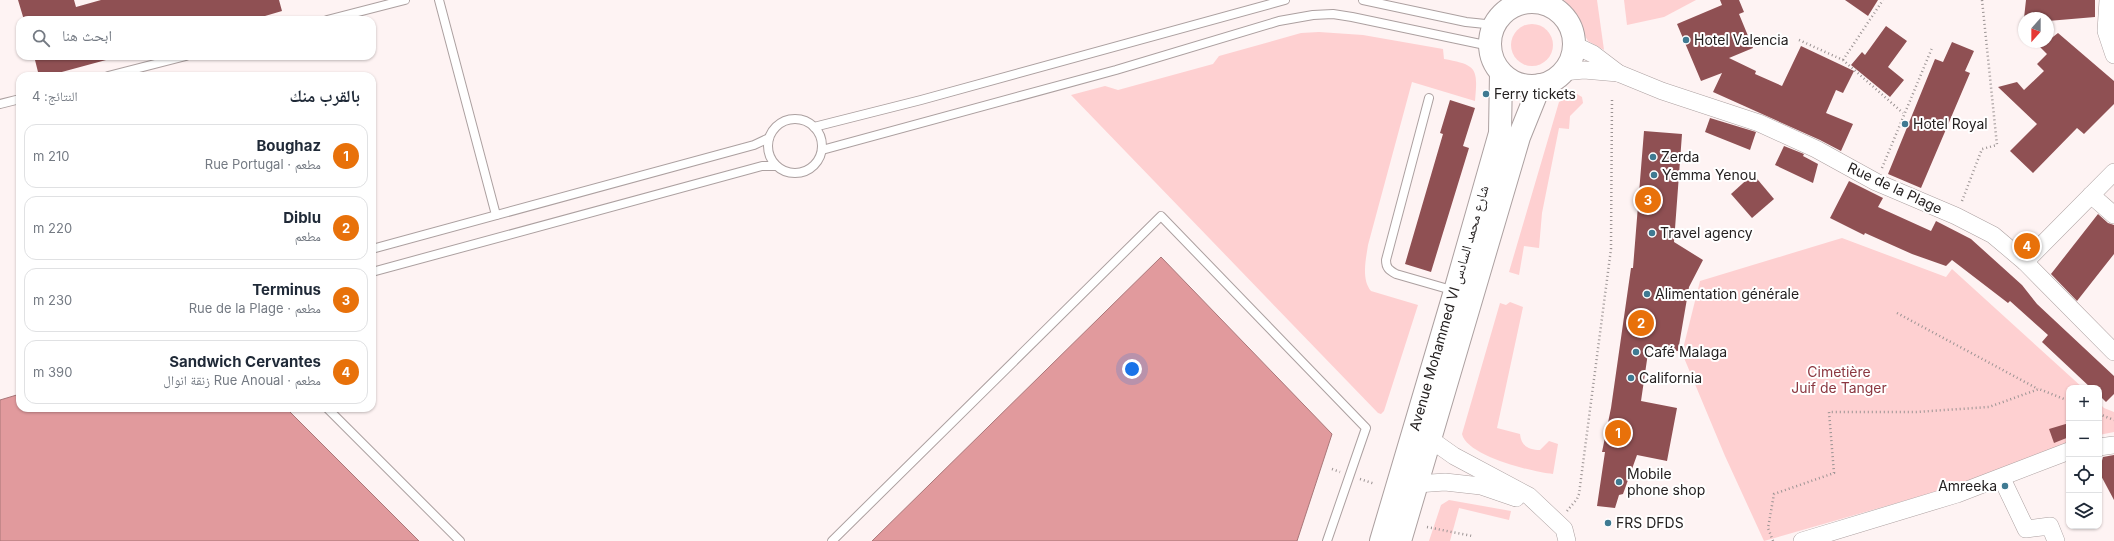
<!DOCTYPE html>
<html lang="ar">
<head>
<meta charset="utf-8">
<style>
  body { margin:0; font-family:Inter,"Noto Naskh Arabic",sans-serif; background:#f6f6f7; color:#1f2937; direction:rtl }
  .controls { position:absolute; right:12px; bottom:12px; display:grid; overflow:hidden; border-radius:8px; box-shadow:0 1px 3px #0004 }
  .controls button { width:36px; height:36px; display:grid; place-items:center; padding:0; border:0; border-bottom:1px solid #e0e1e3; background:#fff; color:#1f2937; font:20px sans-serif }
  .compass { position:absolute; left:2018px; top:12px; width:36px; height:36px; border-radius:50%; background:#fff; box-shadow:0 1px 3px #0004; rotate:201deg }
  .you { position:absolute; left:1132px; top:369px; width:14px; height:14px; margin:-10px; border:3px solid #fff; border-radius:50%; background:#1a73e8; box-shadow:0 0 0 6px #1a73e833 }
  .badge { display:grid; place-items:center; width:26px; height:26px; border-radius:50%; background:#3f7a92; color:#fff; font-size:13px; font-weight:700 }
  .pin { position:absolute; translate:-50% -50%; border:2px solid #fff; box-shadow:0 1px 4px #0006 }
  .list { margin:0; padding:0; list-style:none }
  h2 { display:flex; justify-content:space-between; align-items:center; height:52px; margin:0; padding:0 16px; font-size:17px }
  h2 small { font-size:13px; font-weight:400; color:#747a83 }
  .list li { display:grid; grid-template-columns:26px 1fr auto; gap:12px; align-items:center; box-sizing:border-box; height:64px; margin:0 8px 8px; padding:0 8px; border:1px solid #e0e1e3; border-radius:12px }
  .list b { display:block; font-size:15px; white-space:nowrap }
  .list p { margin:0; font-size:13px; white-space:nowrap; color:#747a83 }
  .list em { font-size:13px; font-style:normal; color:#747a83 }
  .icon { flex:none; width:22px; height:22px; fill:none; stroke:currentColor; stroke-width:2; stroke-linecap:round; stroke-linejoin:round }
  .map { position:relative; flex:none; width:2114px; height:541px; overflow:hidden; direction:ltr }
  .search { position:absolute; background:#fff; box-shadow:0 1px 3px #0004; left:16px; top:16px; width:360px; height:44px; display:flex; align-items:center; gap:10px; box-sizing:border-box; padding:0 14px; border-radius:12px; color:#747a83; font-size:15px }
  .panel { position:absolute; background:#fff; box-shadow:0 1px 3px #0004; left:16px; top:72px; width:360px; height:340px; border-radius:12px; direction:rtl }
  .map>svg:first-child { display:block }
  .green { fill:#fed0d1 }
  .water { fill:#e19a9d; stroke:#a97678 }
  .building { fill:#8f5053 }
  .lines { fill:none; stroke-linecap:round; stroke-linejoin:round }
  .lane-casing { stroke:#aca0a0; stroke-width:10 }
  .street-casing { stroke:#aca0a0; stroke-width:18 }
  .secondary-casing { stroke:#aca0a0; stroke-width:24 }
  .path { stroke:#9b9393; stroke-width:2.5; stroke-dasharray:1 3; stroke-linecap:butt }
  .lane { stroke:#fff; stroke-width:8 }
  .street { stroke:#fff; stroke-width:17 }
  .secondary { stroke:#fff; stroke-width:22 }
  .poi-dot { fill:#3f7a92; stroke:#fff; stroke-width:1.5 }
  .labels { text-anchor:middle; stroke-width:4; stroke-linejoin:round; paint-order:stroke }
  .poi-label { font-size:14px; fill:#252121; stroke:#fff; text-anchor:start }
  .street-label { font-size:14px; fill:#252121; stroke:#fff }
  .park-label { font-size:14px; fill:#8b3740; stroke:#fff }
</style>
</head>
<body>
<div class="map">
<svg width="2114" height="541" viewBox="0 0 2114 541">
  <rect width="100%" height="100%" fill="#fef3f3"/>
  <g class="green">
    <path d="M1564 0H1597L1604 50 1588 41Z"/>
    <path d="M1624 0H1696L1664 17 1627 25Z"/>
    <circle cx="1532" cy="45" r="21"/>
    <path d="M1319 32 1363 35 1443 49 1444 59C1477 65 1478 68 1475 101L1412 82 1368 245C1366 259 1361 279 1371 291L1418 305 1384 411 1381 414 1378 413 1071 95 1105 86 1118 90 1213 64 1219 56 1301 33Z"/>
    <path d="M1577 94 1582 97 1583 103 1570 116 1569 129 1559 128 1542 213 1539 248 1524 246 1519 275 1509 272 1559 102Z"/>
    <path d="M1842 238 1946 277 1952 269 2083 388H2069V443L1956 486 1764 541 1725 456 1682 353 1700 281Z"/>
    <path d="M1510 302 1523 307 1497 428 1520 434C1521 446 1529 450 1540 450L1549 441 1558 444 1553 474C1532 472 1467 456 1462 434L1500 303 1506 305Z"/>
    <path d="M2099 403 2104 408 2114 412V432L2099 435Z"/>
    <path d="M1449 500 1511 511 1509 520 1459 508 1450 541H1429L1441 505Z"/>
  </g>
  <g class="water">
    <path d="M1161 257 1332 434 1297 541H872Z"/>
    <path d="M20 394V408H286L419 541H0V400Z"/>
  </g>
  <g class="building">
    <path d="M18 0H74L76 7 101 0H279L282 11 251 20H24Z"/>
    <path d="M1720 0H1739L1744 12 1739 14 1753 48 1729 58 1756 71 1755 74 1782 86 1801 46 1854 71 1843 93 1836 90 1826 113 1853 124 1841 151 1820 140 1713 92 1722 73 1701 81 1677 24 1722 5Z"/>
    <path d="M1845 0H1878L1868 16Z"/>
    <path d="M2026 0H2095V17L2048 21V18H2024Z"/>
    <path d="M1886 26 1907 41 1888 67 1904 80 1890 97 1851 65 1862 52 1865 55Z"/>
    <path d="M2058 33 2114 81V104L2084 134 2077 128 2033 173 2010 151 2037 124 1998 87 2017 82 2024 90 2044 71 2037 64 2047 54 2040 47Z"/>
    <path d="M1952 42 1974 51 1965 71 1970 73 1921 188 1888 174 1935 59 1943 62Z"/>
    <path d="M34 56H105L106 60 47 76H39Z"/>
    <path d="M1450 100 1475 108 1463 146 1469 148 1431 272 1405 264 1443 134 1440 133Z"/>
    <path d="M1710 118 1756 132 1750 150 1705 132Z"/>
    <path d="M1644 131 1682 134 1674 242 1703 260 1689 287 1678 351 1649 346 1641 401 1677 408 1667 461 1637 455 1623 494 1619 495 1615 508 1597 506 1605 452H1602L1611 408 1631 268H1633Z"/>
    <path d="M1784 146 1804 154 1803 156 1818 164 1813 183 1775 165Z"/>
    <path d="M1753 174 1774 199 1752 218 1731 194Z"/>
    <path d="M1849 181 1883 198 1878 207 1931 231 1936 221 1971 239 2022 285 2037 304 2114 376V394L2106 402 2099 395V388H2091L2042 342 2048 335 2010 301 2008 303 1952 260 1946 266 1912 254 1865 233 1864 235 1830 218Z"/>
    <path d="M2098 214 2108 223 2114 225V254L2077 301 2051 274Z"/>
    <path d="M2069 423V437L2054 443 2049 429Z"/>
    <path d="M2114 455V500L2099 472 2103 457Z"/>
  </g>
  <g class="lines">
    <g class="lane-casing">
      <g id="lane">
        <path d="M439 0 496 215"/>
        <path d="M1363 0 1466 22 1495 25"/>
        <path d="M327 20 405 0"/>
        <path d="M108 76 186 56"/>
        <path d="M1429 98 1386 260C1386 268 1389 270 1396 274L1455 291"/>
        <path d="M0 104 20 99"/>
        <circle cx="795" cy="146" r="27"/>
        <path d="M814 127 921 100 1285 0"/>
        <path d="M822 150 1116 70 1279 21 1313 15 1333 14 1352 17 1490 46"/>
        <path d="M372 249 754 145 769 138"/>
        <path d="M372 272 762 166H776"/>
        <path d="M327 408 460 541"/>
        <path d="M832 541 1161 216 1366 428 1327 541"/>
      </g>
    </g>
    <g class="street-casing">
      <g id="street">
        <path d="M2108 0 2106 31 2114 55"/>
        <path d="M1574 45 1593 54 1618 73 1662 91 1759 123 1816 149 1876 182 1956 216 1993 235 2025 262 2114 352"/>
        <path d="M1563 72 1584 70 1618 73"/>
        <path d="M2091 195 2114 215"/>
        <path d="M2025 262 2114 172"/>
        <path d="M1430 439 1454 456 1529 496 1564 529 1567 541"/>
        <path d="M2099 447 2114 445"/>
        <path d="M2004 483 2026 529 2050 526 2056 541"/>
        <path d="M1417 484 1445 482 1481 486 1516 498"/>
        <path d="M1802 541 1957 494 2069 451"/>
      </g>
    </g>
    <g class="secondary-casing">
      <g id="secondary">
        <circle cx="1532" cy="44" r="42"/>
        <path d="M1381 541 1455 291 1500 133 1501 73"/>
        <path d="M1400 541 1519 137 1540 85"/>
      </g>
    </g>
    <g class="path">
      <path d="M1799 40 1843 60 1903 113"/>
      <path d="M1843 60 1883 0"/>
      <path d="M1882 168 1932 48"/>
      <path d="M1962 201 1982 149 1997 145 1982 0"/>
      <path d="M1897 313 2038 389"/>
      <path d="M2099 414 2114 420"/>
      <path d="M1332 469 1340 472"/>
      <path d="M1360 479 1375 484"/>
      <path d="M1567 511 1577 499 1579 494 1611 249 1612 98"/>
      <path d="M1427 527 1472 536"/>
      <path d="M1773 541 1768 528 1774 494 1834 473 1829 412H1916L1989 407 2039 389 2069 401"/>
    </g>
    <use href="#lane" class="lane"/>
    <use href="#street" class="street"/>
    <use href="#secondary" class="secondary"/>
  </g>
  <g class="poi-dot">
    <circle cx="1686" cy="40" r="4"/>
    <circle cx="1486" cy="94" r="4"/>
    <circle cx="1905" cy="124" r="4"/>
    <circle cx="1653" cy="157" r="4"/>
    <circle cx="1654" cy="175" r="4"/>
    <circle cx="1652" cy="233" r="4"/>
    <circle cx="1647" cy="294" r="4"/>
    <circle cx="1636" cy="352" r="4"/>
    <circle cx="1631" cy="378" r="4"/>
    <circle cx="1619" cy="482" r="4"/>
    <circle cx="2005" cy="486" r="4"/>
    <circle cx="1608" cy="523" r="4"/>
  </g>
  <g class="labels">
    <g class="poi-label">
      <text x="1694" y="45">Hotel Valencia</text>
      <text x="1494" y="99">Ferry tickets</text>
      <text x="1913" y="129">Hotel Royal</text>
      <text x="1661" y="162">Zerda</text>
      <text x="1662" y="180">Yemma Yenou</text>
      <text x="1660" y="238">Travel agency</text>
      <text x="1655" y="299">Alimentation générale</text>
      <text x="1644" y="357">Café Malaga</text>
      <text x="1639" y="383">California</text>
      <text x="1627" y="479">Mobile<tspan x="1627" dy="16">phone shop</tspan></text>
      <text x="1997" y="491" text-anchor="end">Amreeka</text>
      <text x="1616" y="528">FRS DFDS</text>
    </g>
    <g class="street-label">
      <text transform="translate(1895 188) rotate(25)" y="5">Rue de la Plage</text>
      <text transform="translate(1449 308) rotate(-74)" y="5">Avenue Mohammed VI شارع محمد السادس</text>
    </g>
    <g class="park-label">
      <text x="1839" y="377">Cimetière<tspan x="1839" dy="16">Juif de Tanger</tspan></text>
    </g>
  </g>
</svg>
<div class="controls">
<button>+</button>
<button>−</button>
<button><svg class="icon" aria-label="locate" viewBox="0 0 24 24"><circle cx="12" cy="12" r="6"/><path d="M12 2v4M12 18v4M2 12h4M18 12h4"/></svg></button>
<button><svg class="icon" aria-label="layers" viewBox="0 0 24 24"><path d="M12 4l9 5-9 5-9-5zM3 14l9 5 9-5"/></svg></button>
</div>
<svg class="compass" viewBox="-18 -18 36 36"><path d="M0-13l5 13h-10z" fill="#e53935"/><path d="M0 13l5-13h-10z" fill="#747a83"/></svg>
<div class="you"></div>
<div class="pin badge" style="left:1618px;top:433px;background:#e8710a">1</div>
<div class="pin badge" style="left:1641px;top:323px;background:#e8710a">2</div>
<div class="pin badge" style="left:1648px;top:200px;background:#e8710a">3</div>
<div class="pin badge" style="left:2027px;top:246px;background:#e8710a">4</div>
<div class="search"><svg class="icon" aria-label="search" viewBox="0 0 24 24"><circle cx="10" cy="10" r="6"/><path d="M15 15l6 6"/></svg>ابحث هنا</div>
<section class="panel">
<h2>بالقرب منك<small>النتائج: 4</small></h2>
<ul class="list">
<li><span class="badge" style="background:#e8710a">1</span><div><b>Boughaz</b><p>مطعم · Rue Portugal</p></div><em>210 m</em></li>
<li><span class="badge" style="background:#e8710a">2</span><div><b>Diblu</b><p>مطعم</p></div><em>220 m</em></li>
<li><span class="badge" style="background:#e8710a">3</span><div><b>Terminus</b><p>مطعم · Rue de la Plage</p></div><em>230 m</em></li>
<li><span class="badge" style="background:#e8710a">4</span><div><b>Sandwich Cervantes</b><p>مطعم · Rue Anoual زنقة انوال</p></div><em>390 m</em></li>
</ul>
</section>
</div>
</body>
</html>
